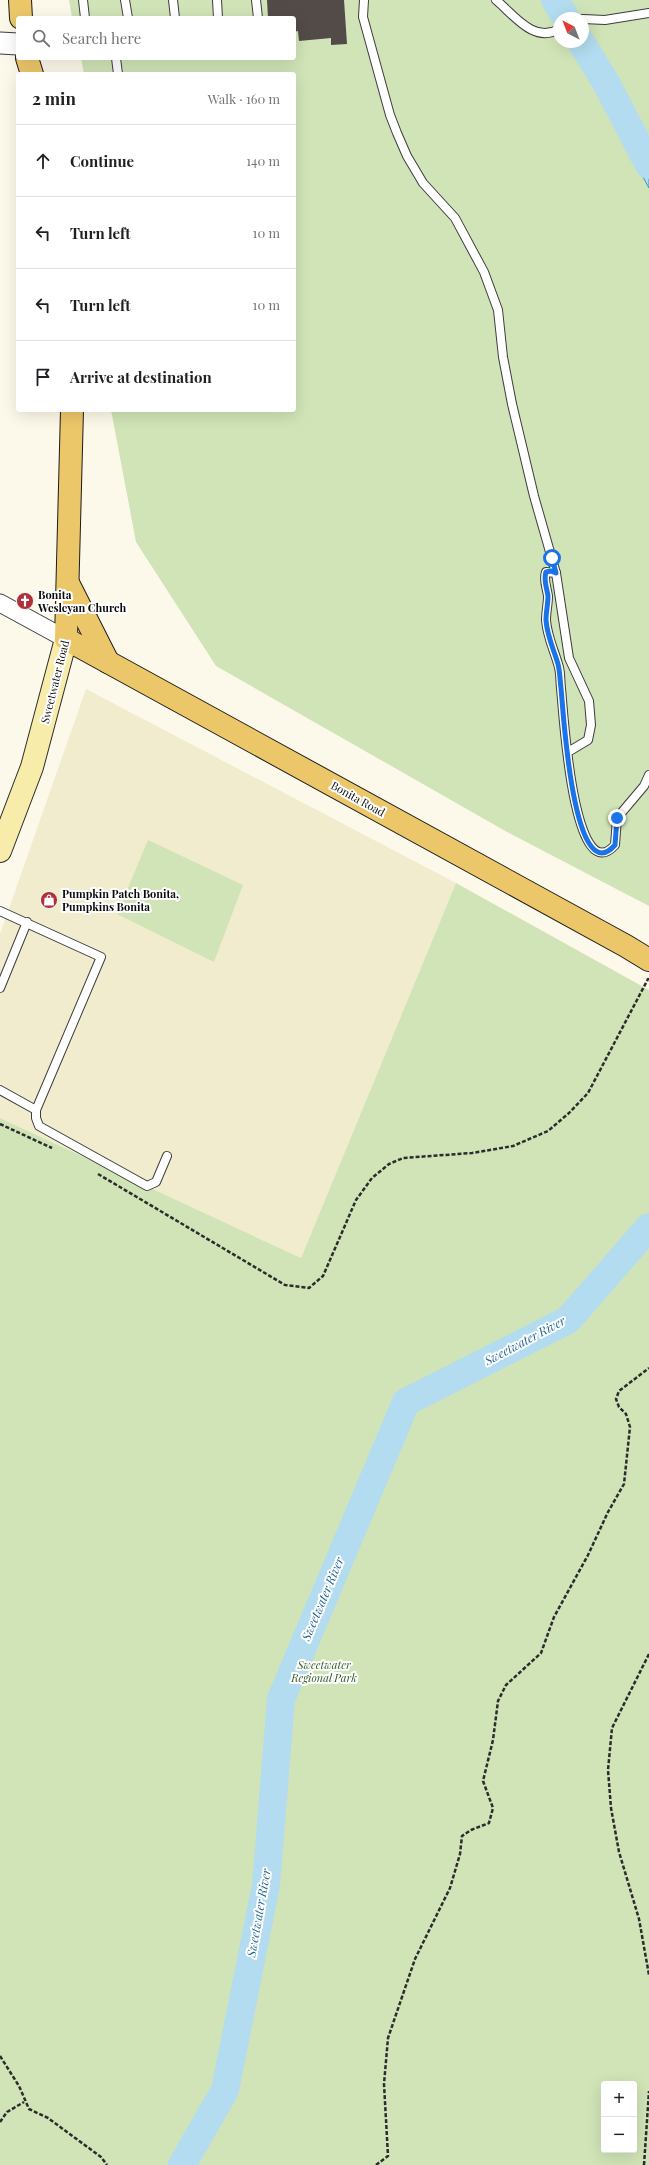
<!DOCTYPE html>
<html lang="en">
<head>
<meta charset="utf-8">
<style>
  body { margin:0; font-family:"Playfair Display",serif; background:#f6f6f6; color:#202124 }
  .controls { position:absolute; right:12px; bottom:12px; display:grid; overflow:hidden; border-radius:4px; box-shadow:0 4px 16px #0002 }
  .controls button { width:36px; height:36px; display:grid; place-items:center; padding:0; border:0; border-bottom:1px solid #e0e0e0; background:#fff; color:#202124; font:20px sans-serif }
  .compass { position:absolute; left:553px; top:12px; width:36px; height:36px; border-radius:50%; background:#fff; box-shadow:0 4px 16px #0002; rotate:318deg }
  .stop { position:absolute; width:12px; height:12px; margin:-9px; border:3px solid #1a73e8; border-radius:50%; background:#fff }
  .stop.end { background:#1a73e8; border-color:#fff; box-shadow:0 1px 4px #0008 }
  .list { margin:0; padding:0; list-style:none }
  h2 { display:flex; justify-content:space-between; align-items:center; height:52px; margin:0; padding:0 16px; font-size:17px }
  h2 small { font-size:13px; font-weight:400; color:#757577 }
  .list li { display:grid; grid-template-columns:26px 1fr auto; gap:12px; align-items:center; box-sizing:border-box; height:72px; padding:0 16px; border-top:1px solid #e0e0e0 }
  .list b { display:block; font-size:15px; white-space:nowrap }
  .list em { font-size:13px; font-style:normal; color:#757577 }
  .icon { flex:none; width:22px; height:22px; fill:none; stroke:currentColor; stroke-width:2; stroke-linecap:round; stroke-linejoin:round }
  .map { position:relative; flex:none; width:649px; height:2165px; overflow:hidden }
  .search { position:absolute; background:#fff; box-shadow:0 4px 16px #0002; left:16px; top:16px; width:280px; height:44px; display:flex; align-items:center; gap:10px; box-sizing:border-box; padding:0 14px; border-radius:4px; color:#757577; font-size:15px }
  .panel { position:absolute; background:#fff; box-shadow:0 4px 16px #0002; left:16px; top:72px; width:280px; height:340px; border-radius:4px }
  .map>svg:first-child { display:block }
  .farmland { fill:#f0eccd }
  .green { fill:#d0e4b7; fill-rule:evenodd }
  .water { fill:#b3dcf0; stroke:#4093c1 }
  .lines { fill:none; stroke-linecap:round; stroke-linejoin:round }
  .river { stroke:#b3dcf0; stroke-width:28 }
  .building { fill:#524b48 }
  .service-casing { stroke:#3d3d3d; stroke-width:10 }
  .minor-casing { stroke:#3d3d3d; stroke-width:19 }
  .tertiary-casing { stroke:#3d3d3d; stroke-width:23 }
  .secondary-casing { stroke:#2c2c2c; stroke-width:24 }
  .primary-casing { stroke:#1b1b1b; stroke-width:24 }
  .path { stroke:#2c2c2c; stroke-width:2.5; stroke-dasharray:4 2; stroke-linecap:butt }
  .service { stroke:#fff; stroke-width:8 }
  .minor { stroke:#fff; stroke-width:17 }
  .tertiary { stroke:#fff; stroke-width:21 }
  .secondary { stroke:#f8ecaa; stroke-width:22 }
  .primary { stroke:#ecc76a; stroke-width:22 }
  .route { stroke:#1a73e8; stroke-width:5 }
  .labels { text-anchor:middle; stroke-width:4; stroke-linejoin:round; paint-order:stroke }
  .poi-label { font-size:11px; font-weight:bold; fill:#0a0a0a; stroke:#fff; text-anchor:start }
  .street-label { font-size:11px; fill:#0a0a0a; stroke:#fff }
  .park-label { font-size:11px; font-style:italic; fill:#305b21; stroke:#fff }
  .water-label { font-size:12px; font-style:italic; fill:#206490; stroke:#fff }
</style>
</head>
<body>
<div class="map">
<svg width="649" height="2165" viewBox="0 0 649 2165">
  <rect width="100%" height="100%" fill="#fdf9ea"/>
  <path class="farmland" d="M86 689 456 883 301 1258 0 1118V934Z"/>
  <g class="green">
    <path d="M69 0H649V906L507 832 216 666 136 542 111 410H294V74H84L81 58H294V18H72ZM559 18H583V42H559Z"/>
    <path d="M148 840 243 885 214 962 117 914Z"/>
    <path d="M456 883 649 990V2165H0V1118L301 1258ZM604 2084H634V2150H604Z"/>
  </g>
  <g class="water">
    <path d="M543 0H550L561 18H559V26Z"/>
    <path d="M569 42H576L649 177V188Z"/>
  </g>
  <g class="lines">
    <g class="river">
      <path d="M555 0 566 18"/>
      <path d="M581 42 605 81 649 165"/>
      <path d="M182 2165 225 2090 266 1885 281 1699 406 1402 568 1320 649 1227"/>
    </g>
  </g>
  <path class="building" d="M267 0H344L347 44 331 45V38L299 41 298 31 294 32V18H268Z"/>
  <g class="lines">
    <g class="service-casing">
      <g id="service">
        <path d="M83 0 85 18"/>
        <path d="M125 0 128 18"/>
        <path d="M173 0 175 18"/>
        <path d="M217 0 218 18"/>
        <path d="M256 0 258 18"/>
        <path d="M364 0 363 17 390 115 397 133 407 156 423 183 455 218 484 272 498 310 503 357 512 404 534 496 556 573"/>
        <path d="M496 0C514 15 534 44 559 29"/>
        <path d="M583 19 605 20 649 13"/>
        <path d="M116 58 118 74"/>
        <path d="M568 752 588 740 591 725 589 701 569 658 556 573 546 572C543 580 547 588 548 596 548 604 546 612 546 620 547 636 554 650 558 664 561 672 560 681 561 688 563 707 573 892 615 845L617 818 644 786 649 775"/>
        <path d="M0 911 101 957 36 1110V1118L39 1126 147 1186 156 1182 167 1156"/>
        <path d="M0 988 27 922"/>
        <path d="M0 1090 36 1110"/>
      </g>
    </g>
    <g class="minor-casing">
      <path id="minor" d="M0 603 66 639"/>
    </g>
    <g class="tertiary-casing">
      <path id="tertiary" d="M0 43 18 44"/>
    </g>
    <g class="secondary-casing">
      <path id="secondary" d="M0 851 32 767 66 639"/>
    </g>
    <g class="primary-casing">
      <g id="primary">
        <path d="M20 0 21 18"/>
        <path d="M27 58 32 74"/>
        <path d="M72 410 66 639 626 946 649 960"/>
        <path d="M69 585 108 662"/>
      </g>
    </g>
    <g class="path">
      <path d="M0 1124 52 1148"/>
      <path d="M98 1174 285 1285 309 1288 323 1276 356 1200 372 1178 389 1164 403 1158 472 1153 513 1146 548 1131 569 1113 588 1093 648 979 649 980"/>
      <path d="M649 1654 612 1728 608 1770 611 1808 619 1852 639 1919 649 1975"/>
      <path d="M0 2056 19 2086 29 2109 48 2118 101 2157 107 2165"/>
      <path d="M0 2122 7 2112 24 2102"/>
      <path d="M376 2165 388 2156 384 2084 388 2038 415 1959 450 1888 460 1854 462 1836 471 1830 489 1823 493 1808 483 1781 493 1740 498 1701 506 1685 541 1653 554 1617 588 1555 608 1512 624 1484 630 1427 626 1414 619 1407 616 1399 619 1391 649 1368"/>
      <path d="M644 2165 649 2091"/>
    </g>
    <use href="#service" class="service"/>
    <use href="#minor" class="minor"/>
    <use href="#tertiary" class="tertiary"/>
    <use href="#secondary" class="secondary"/>
    <use href="#primary" class="primary"/>
  </g>
  <g class="lines">
    <path class="route" d="M552 558 556 573 551 571 546 572C543 580 547 588 548 596 548 604 546 612 546 620 547 636 554 650 558 664 560 672 560 681 561 688 563 707 573 893 615 845L617 818"/>
  </g>
  <defs>
    <g id="church-disc" transform="scale(0.9)"><circle r="9.5" fill="#ad303b" stroke="#fff"/><path d="M-1.2-6h2.4v3.5h3.3v2.4h-3.3V6h-2.4V-.1h-3.3v-2.4h3.3Z" fill="#fff"/></g>
    <g id="shop-disc" transform="scale(0.9)"><circle r="9.5" fill="#ad303b" stroke="#fff"/><path d="M-5-2.5h2.3a2.7 3.5 0 0 1 5.4 0H5L5.5 6h-11ZM-1.5-2.5h3a1.5 2.3 0 0 0-3 0Z" fill="#fff"/></g>
  </defs>
  <g fill-rule="evenodd">
    <use href="#church-disc" x="25" y="601"/>
    <use href="#shop-disc" x="49" y="900"/>
  </g>
  <g class="labels">
    <g class="poi-label">
      <text x="38" y="599">Bonita<tspan x="38" dy="13">Wesleyan Church</tspan></text>
      <text x="62" y="898">Pumpkin Patch Bonita,<tspan x="62" dy="13">Pumpkins Bonita</tspan></text>
    </g>
    <g class="street-label">
      <text transform="translate(55 682) rotate(-76)" y="4">Sweetwater Road</text>
      <text transform="translate(358 799) rotate(29)" y="4">Bonita Road</text>
    </g>
    <g class="park-label">
      <text x="324" y="1669">Sweetwater<tspan x="324" dy="13">Regional Park</tspan></text>
    </g>
    <g class="water-label">
      <text transform="translate(525 1341) rotate(-28)" y="4">Sweetwater River</text>
      <text transform="translate(323 1599) rotate(-67)" y="4">Sweetwater River</text>
      <text transform="translate(259 1913) rotate(-80)" y="4">Sweetwater River</text>
    </g>
  </g>
</svg>
<div class="controls">
<button>+</button>
<button>−</button>
</div>
<svg class="compass" viewBox="-18 -18 36 36"><path d="M0-13l5 13h-10z" fill="#e53935"/><path d="M0 13l5-13h-10z" fill="#757577"/></svg>
<div class="stop" style="left:552px;top:558px"></div>
<div class="stop end" style="left:617px;top:818px"></div>
<div class="search"><svg class="icon" aria-label="search" viewBox="0 0 24 24"><circle cx="10" cy="10" r="6"/><path d="M15 15l6 6"/></svg>Search here</div>
<section class="panel">
<h2>2 min<small>Walk · 160 m</small></h2>
<ul class="list">
<li><svg class="icon" aria-label="ahead" viewBox="0 0 24 24"><path d="M12 20V5M6 11l6-6 6 6"/></svg><div><b>Continue</b></div><em>140 m</em></li>
<li><svg class="icon" aria-label="left" viewBox="0 0 24 24"><path d="M17 20v-9H6M10 6l-5 5 5 5"/></svg><div><b>Turn left</b></div><em>10 m</em></li>
<li><svg class="icon" aria-label="left" viewBox="0 0 24 24"><path d="M17 20v-9H6M10 6l-5 5 5 5"/></svg><div><b>Turn left</b></div><em>10 m</em></li>
<li><svg class="icon" aria-label="arrive" viewBox="0 0 24 24"><path d="M6 21V4h12l-3 4 3 4H6"/></svg><div><b>Arrive at destination</b></div></li>
</ul>
</section>
</div>
</body>
</html>
